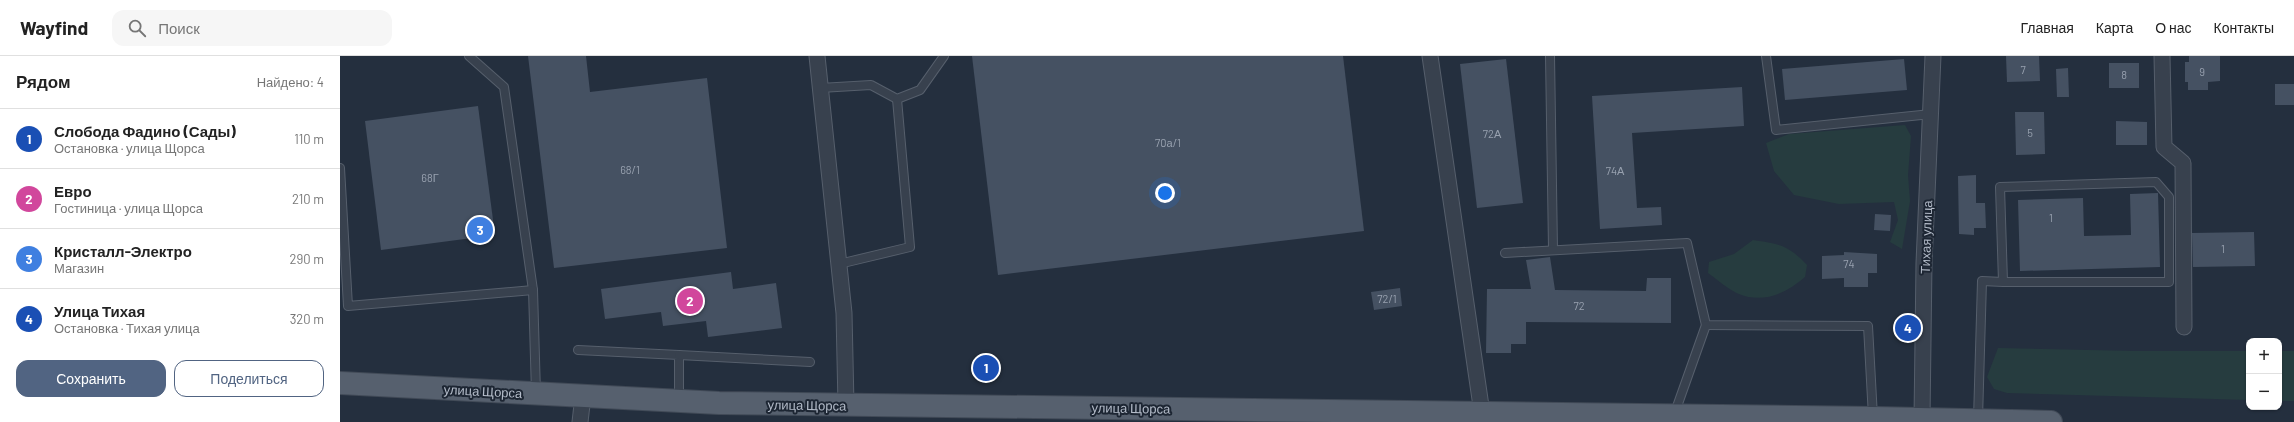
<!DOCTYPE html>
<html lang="ru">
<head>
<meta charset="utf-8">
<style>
  body { margin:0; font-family:Barlow,sans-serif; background:#f6f6f6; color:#222 }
  .controls { position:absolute; right:12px; bottom:12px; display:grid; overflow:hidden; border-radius:8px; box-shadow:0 1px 3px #0004 }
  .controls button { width:36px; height:36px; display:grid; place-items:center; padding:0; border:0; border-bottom:1px solid #e0e0e0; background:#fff; color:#222; font:20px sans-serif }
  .you { position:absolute; left:825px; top:137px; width:14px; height:14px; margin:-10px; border:3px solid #fff; border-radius:50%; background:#1a73e8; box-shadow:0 0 0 6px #1a73e833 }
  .badge { display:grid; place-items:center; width:26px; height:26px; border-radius:50%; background:#516482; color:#fff; font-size:13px; font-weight:700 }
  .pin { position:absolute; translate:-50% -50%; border:2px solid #fff; box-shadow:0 1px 4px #0006 }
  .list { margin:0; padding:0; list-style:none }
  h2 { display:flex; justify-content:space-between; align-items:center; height:52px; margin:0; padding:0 16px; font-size:17px }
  h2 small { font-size:13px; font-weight:400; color:#767676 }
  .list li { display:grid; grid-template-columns:26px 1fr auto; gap:12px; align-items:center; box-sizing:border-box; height:60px; padding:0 16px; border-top:1px solid #e0e0e0 }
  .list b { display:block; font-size:15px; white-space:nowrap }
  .list p { margin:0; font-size:13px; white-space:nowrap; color:#767676 }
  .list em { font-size:13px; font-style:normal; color:#767676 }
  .actions { display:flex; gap:8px; padding:12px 16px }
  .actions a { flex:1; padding:9px 0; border:1px solid #516482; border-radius:12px; text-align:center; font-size:14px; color:#516482 }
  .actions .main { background:#516482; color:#fff }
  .icon { flex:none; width:22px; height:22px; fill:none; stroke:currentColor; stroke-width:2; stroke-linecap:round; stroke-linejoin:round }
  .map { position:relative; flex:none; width:1954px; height:366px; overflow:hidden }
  header { display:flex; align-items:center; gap:24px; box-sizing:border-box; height:56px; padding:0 20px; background:#fff; border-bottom:1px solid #e0e0e0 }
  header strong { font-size:19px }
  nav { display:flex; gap:22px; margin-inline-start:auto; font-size:14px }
  .search { width:280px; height:36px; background:#f6f6f6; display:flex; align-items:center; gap:10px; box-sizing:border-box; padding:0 14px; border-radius:12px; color:#767676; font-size:15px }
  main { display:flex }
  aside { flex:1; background:#fff }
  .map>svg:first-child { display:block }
  .green { fill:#263c3f }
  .building { fill:#455162 }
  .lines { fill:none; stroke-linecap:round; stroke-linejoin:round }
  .lane-casing { stroke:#565f6c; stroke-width:10 }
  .street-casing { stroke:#565f6c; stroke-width:17 }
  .primary-casing { stroke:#414a57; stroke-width:24 }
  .lane { stroke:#38414e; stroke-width:8 }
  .street { stroke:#38414e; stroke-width:15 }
  .primary { stroke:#56606e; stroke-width:22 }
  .labels { text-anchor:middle; stroke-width:4; stroke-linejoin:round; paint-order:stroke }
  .number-label { font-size:11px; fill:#98a1af }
  .street-label { font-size:13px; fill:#b4bcc9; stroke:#1d2633 }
</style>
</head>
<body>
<header>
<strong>Wayfind</strong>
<div class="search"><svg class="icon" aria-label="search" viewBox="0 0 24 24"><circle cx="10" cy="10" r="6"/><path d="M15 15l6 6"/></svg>Поиск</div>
<nav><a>Главная</a><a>Карта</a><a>О нас</a><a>Контакты</a></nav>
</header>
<main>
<aside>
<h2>Рядом<small>Найдено: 4</small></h2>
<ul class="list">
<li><span class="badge" style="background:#1a4fb4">1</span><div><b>Слобода Фадино (Сады)</b><p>Остановка · улица Щорса</p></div><em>110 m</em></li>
<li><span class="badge" style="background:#d1479c">2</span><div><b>Евро</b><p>Гостиница · улица Щорса</p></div><em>210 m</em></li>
<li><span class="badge" style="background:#3f7fe0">3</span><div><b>Кристалл-Электро</b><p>Магазин</p></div><em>290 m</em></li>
<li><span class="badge" style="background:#1a4fb4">4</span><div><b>Улица Тихая</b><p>Остановка · Тихая улица</p></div><em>320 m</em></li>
</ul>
<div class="actions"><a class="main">Сохранить</a><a>Поделиться</a></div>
</aside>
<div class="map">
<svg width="1954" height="366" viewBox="0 0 1954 366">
  <rect width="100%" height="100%" fill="#242f3e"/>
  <g class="green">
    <path d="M1565 69 1571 80 1568 119 1570 145 1562 193 1550 186 1558 164 1554 146 1499 148 1454 139 1434 115 1426 87 1449 78Z"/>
    <path d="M1413 184C1439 188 1448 189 1467 209L1465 221C1447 237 1423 248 1399 238 1389 234 1378 224 1368 217L1369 206 1394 198Z"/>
    <path d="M1658 292 1794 295H1909V344L1667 337 1654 333 1647 321Z"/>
    <rect x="1939" y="295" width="15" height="50"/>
  </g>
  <g class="building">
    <path d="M188 0H246L250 36 367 22 387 192 214 212Z"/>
    <path d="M632 0H1003L1024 175 658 219Z"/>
    <path d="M1666 0H1699L1700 25 1667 26Z"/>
    <path d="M1849 0H1880V25L1868 26V34H1848V26H1845V6H1849Z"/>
    <path d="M1166 3 1183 147 1137 152 1120 8Z"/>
    <path d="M1564 3 1567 34 1445 44 1442 13Z"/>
    <rect x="1769" y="7" width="30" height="25"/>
    <path d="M1728 12 1729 41H1717L1716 13Z"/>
    <rect x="1935" y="28" width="19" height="21"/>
    <path d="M1402 31 1404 70 1292 77 1297 152 1321 151 1322 169 1260 173 1252 40Z"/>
    <path d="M138 50 155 179 41 194 25 65Z"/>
    <path d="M1675 56H1704L1705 98 1676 99Z"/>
    <path d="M1776 65 1807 66V89H1776Z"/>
    <path d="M1636 119V147H1645L1646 172H1634V179L1619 178 1618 120Z"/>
    <path d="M1818 137 1820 211 1680 215 1678 144 1743 142 1744 180 1791 179 1790 138Z"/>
    <path d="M1535 158 1551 159 1550 175 1534 174Z"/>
    <path d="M1914 176 1915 210 1853 211 1852 177Z"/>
    <path d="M1504 196 1537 198V217H1528V231H1504V222L1482 223V200L1504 199Z"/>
    <path d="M1210 201 1215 234 1306 235 1307 222H1331V267L1186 266V288H1171V297H1146L1147 233H1191L1186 204Z"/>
    <path d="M391 216 393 233 436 227 442 272 368 281 366 265 323 270 321 256 265 263 261 233Z"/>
    <path d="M1060 232 1062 250 1034 254 1031 236Z"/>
  </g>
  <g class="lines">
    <g class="lane-casing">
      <g id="lane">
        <path d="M129 0 164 31 193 234"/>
        <path d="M1210 0 1213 193"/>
        <path d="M1426 0 1436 74 1591 58"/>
        <path d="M480 32 531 29 557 43 580 34 604 0"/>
        <path d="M0 112 8 250 193 234 196 337"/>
        <path d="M1165 197 1347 187 1366 269 1528 270 1533 361"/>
        <path d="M499 208 570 191 557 43"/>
        <path d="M238 294 339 299V345"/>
        <path d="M339 299 470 306"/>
        <path d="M1334 359 1366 269"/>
        <path d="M1638 363 1642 225 1663 226H1829V141L1816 126 1660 131 1663 226"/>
      </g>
    </g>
    <g class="street-casing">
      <g id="street">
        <path d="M477 0 504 257 506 349"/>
        <path d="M1090 0 1142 357"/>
        <path d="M1822 0 1824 91 1843 107 1844 271"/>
        <path d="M1582 362 1584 207 1593 0"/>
        <path d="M240 366 243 340"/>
      </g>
    </g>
    <g class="primary-casing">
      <path id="primary" d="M0 327 379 347 1533 362 1711 366"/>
    </g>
    <use href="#lane" class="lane"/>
    <use href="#street" class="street"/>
    <use href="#primary" class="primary"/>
  </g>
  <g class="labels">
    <g class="number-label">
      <text x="1683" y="18">7</text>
      <text x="1862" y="20">9</text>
      <text x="1784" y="23">8</text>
      <text x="1690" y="81">5</text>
      <text x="1152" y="82">72А</text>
      <text x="828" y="91">70а/1</text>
      <text x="290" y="118">68/1</text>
      <text x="1275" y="119">74А</text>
      <text x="90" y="126">68Г</text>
      <text x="1711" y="166">1</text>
      <text x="1883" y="197">1</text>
      <text x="1509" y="212">74</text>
      <text x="1047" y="247">72/1</text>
      <text x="1239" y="254">72</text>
    </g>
    <g class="street-label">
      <text transform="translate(1586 181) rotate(-88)" y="5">Тихая улица</text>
      <text transform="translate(143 335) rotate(3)" y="5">улица Щорса</text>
      <text transform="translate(467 349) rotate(1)" y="5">улица Щорса</text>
      <text transform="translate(791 352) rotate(1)" y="5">улица Щорса</text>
    </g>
  </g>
</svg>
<div class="controls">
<button>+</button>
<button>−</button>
</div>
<div class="you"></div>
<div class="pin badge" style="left:646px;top:312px;background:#1a4fb4">1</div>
<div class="pin badge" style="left:350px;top:245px;background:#d1479c">2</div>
<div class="pin badge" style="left:140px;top:174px;background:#3f7fe0">3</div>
<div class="pin badge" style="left:1568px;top:272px;background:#1a4fb4">4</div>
</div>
</main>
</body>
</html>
